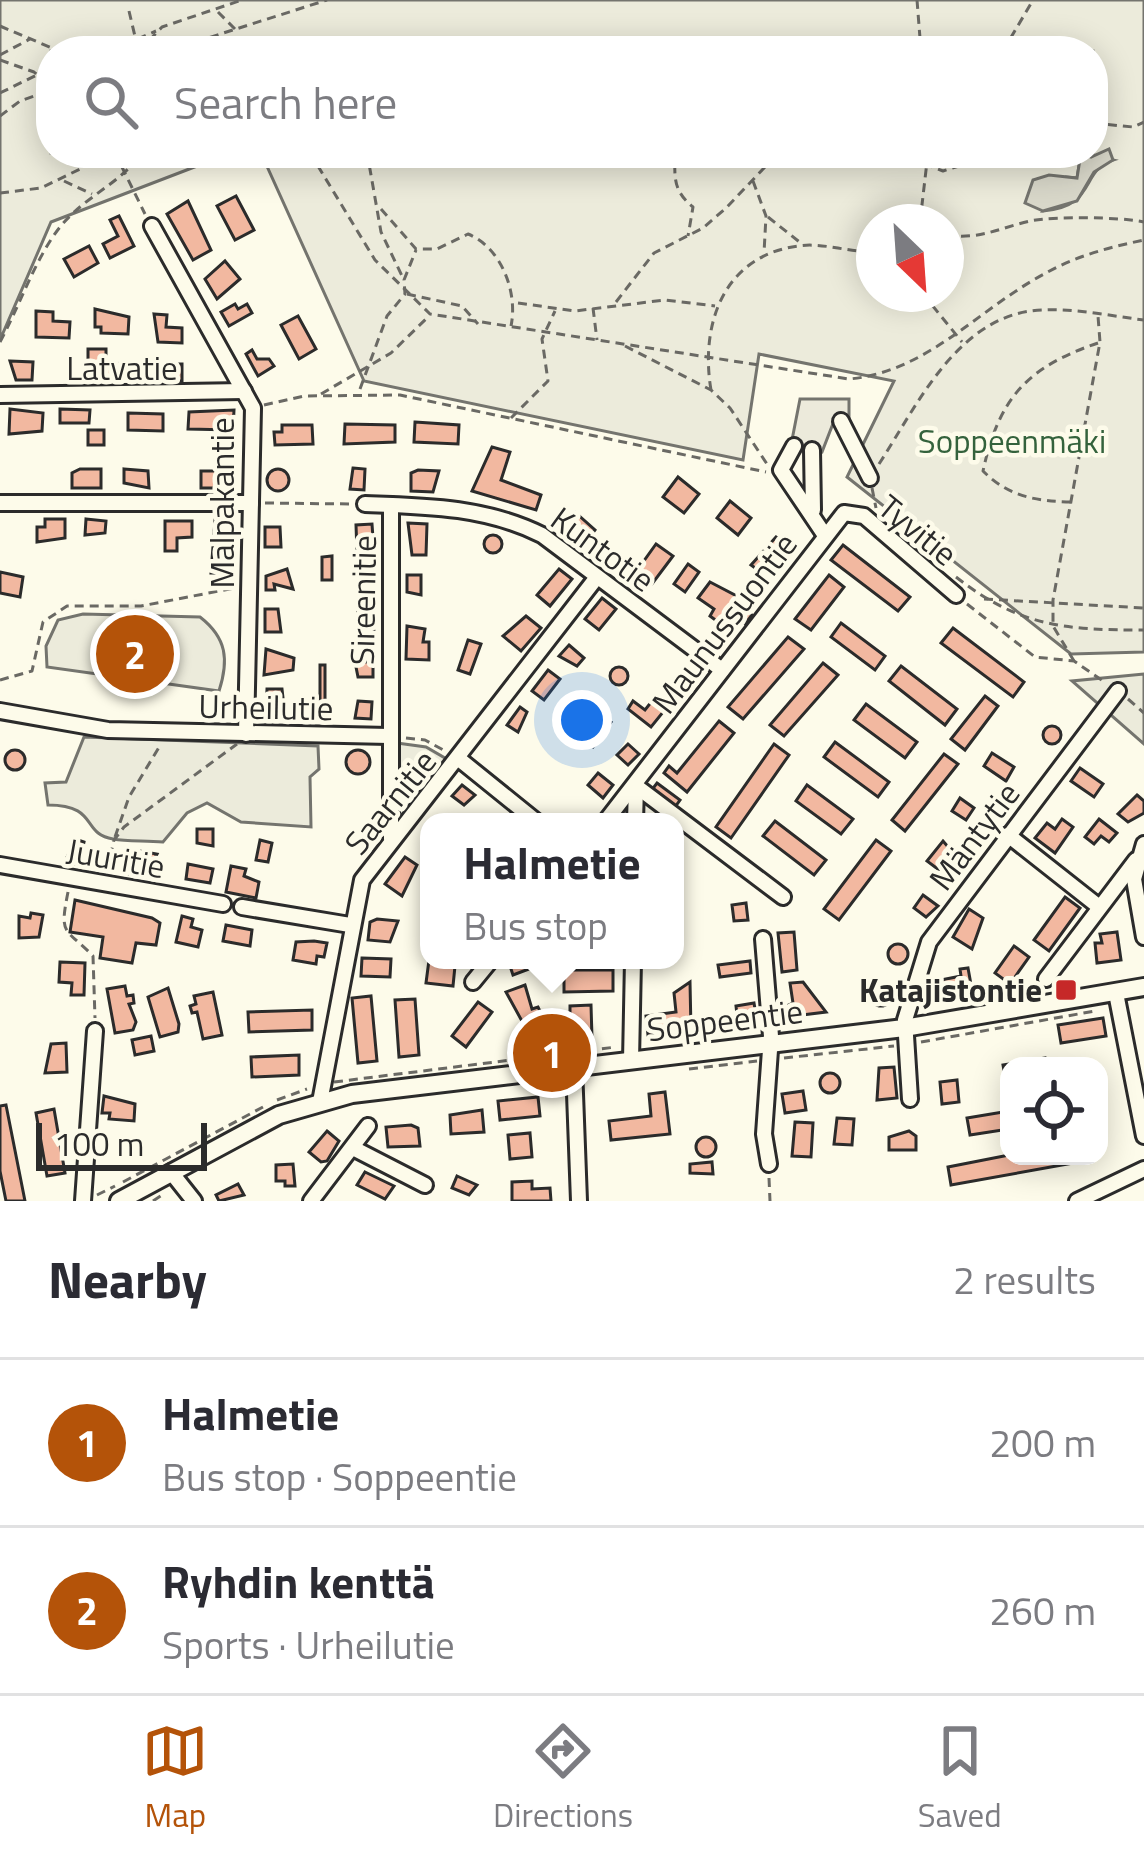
<!DOCTYPE html>
<html lang="en">
<head>
<meta charset="utf-8">
<style>
  body { margin:0; font-family:"Titillium Web",sans-serif; background:#f2f2f3; color:#2b2b33 }
  .controls { position:absolute; right:36px; bottom:36px; display:grid; overflow:hidden; border-radius:24px; box-shadow:0 6px 30px #0003 }
  .controls button { width:108px; height:108px; display:grid; place-items:center; padding:0; border:0; border-bottom:3px solid #e1e1e2; background:#fff; color:#2b2b33; font:60px sans-serif }
  .compass { position:absolute; left:856px; top:204px; width:108px; height:108px; border-radius:50%; background:#fff; box-shadow:0 6px 30px #0003; rotate:155deg }
  .scale { position:absolute; left:36px; bottom:30px; width:171px; box-sizing:border-box; padding-left:12px; border:6px solid #2b2b2b; border-top:0; font-size:33px; line-height:42px; white-space:nowrap; color:#2b2b2b; -webkit-text-stroke:9px #fdfbea; paint-order:stroke }
  .you { position:absolute; left:582px; top:720px; width:42px; height:42px; margin:-30px; border:9px solid #fff; border-radius:50%; background:#1a73e8; box-shadow:0 0 0 18px #1a73e833 }
  .badge { display:grid; place-items:center; width:78px; height:78px; border-radius:50%; background:#b45309; color:#fff; font-size:39px; font-weight:700 }
  .pin { position:absolute; translate:-50% -50%; border:6px solid #fff; box-shadow:0 3px 12px #0006 }
  .popup { position:absolute; left:420px; top:813px; width:264px; height:156px; box-sizing:border-box; display:grid; place-content:center; border-radius:24px; background:#fff; filter:drop-shadow(0 3px 9px #0005); font-size:39px; white-space:nowrap; color:#7c7c81 }
  .popup b { font-size:45px; color:#2b2b33 }
  .popup::after { content:''; position:absolute; left:50%; top:100%; margin-left:-24px; border:24px solid transparent; border-top-color:#fff }
  .list { margin:0; padding:0; list-style:none }
  h2 { display:flex; justify-content:space-between; align-items:center; height:156px; margin:0; padding:0 48px; font-size:51px }
  h2 small { font-size:39px; font-weight:400; color:#7c7c81 }
  .list li { display:grid; grid-template-columns:78px 1fr auto; gap:36px; align-items:center; box-sizing:border-box; height:168px; padding:0 48px; border-top:3px solid #e1e1e2 }
  .list b { display:block; font-size:45px; white-space:nowrap }
  .list p { margin:0; font-size:39px; white-space:nowrap; color:#7c7c81 }
  .list em { font-size:39px; font-style:normal; color:#7c7c81 }
  .icon { flex:none; width:66px; height:66px; fill:none; stroke:currentColor; stroke-width:2; stroke-linecap:round; stroke-linejoin:round }
  .map { position:relative; flex:none; width:1144px; height:1201px; overflow:hidden }
  .search { position:absolute; background:#fff; box-shadow:0 6px 30px #0003; left:36px; right:36px; top:36px; height:132px; display:flex; align-items:center; gap:30px; box-sizing:border-box; padding:0 42px; border-radius:48px; color:#7c7c81; font-size:45px }
  .sheet { height:492px; background:#fff }
  nav { display:flex; justify-content:space-around; align-items:center; box-sizing:border-box; height:168px; border-top:3px solid #e1e1e2; background:#fff; font-size:33px; color:#7c7c81 }
  nav a { display:grid; justify-items:center; gap:6px }
  nav .on { color:#b45309 }
  .map>svg:first-child { display:block }
  .green { fill:#ecebdb; stroke:#74746e; stroke-width:3; fill-rule:evenodd }
  .parking { fill:#eceadb; stroke:#74746e; stroke-width:3 }
  .water { fill:#d8d7c9; stroke:#74746e; stroke-width:3 }
  .building { fill:#f2b8a0; stroke:#2b2b2b; stroke-width:3 }
  .lines { fill:none; stroke-linecap:round; stroke-linejoin:round }
  .minor-casing { stroke:#2b2b2b; stroke-width:20 }
  .major-casing { stroke:#2b2b2b; stroke-width:22 }
  .path { stroke:#6a6964; stroke-width:3; stroke-dasharray:9 6; stroke-linecap:butt }
  .minor { stroke:#fdfbea; stroke-width:14 }
  .major { stroke:#fdfbea; stroke-width:16 }
  .poi-dot { fill:#c62828; stroke:#fdfbea; stroke-width:4.5 }
  .labels { text-anchor:middle; stroke-width:9; stroke-linejoin:round; paint-order:stroke }
  .street-label { font-size:33px; fill:#2b2b2b; stroke:#fdfbea }
  .park-label { font-size:33px; fill:#34623c; stroke:#fdfbea }
  .poi-label { font-size:33px; font-weight:bold; fill:#2b2b2b; stroke:#fdfbea; text-anchor:end }
</style>
</head>
<body>
<div class="map">
<svg width="1144" height="1201" viewBox="0 0 1144 1201">
  <rect width="100%" height="100%" fill="#fdfbea"/>
  <g class="green">
    <path d="M0 0H1144V652L1071 654 847 477 894 381 759 354 743 460 364 381 261 153H1081L1077 178 1066 177 1043 211C1097 207 1080 170 1113 160L1082 153H1093V51H51V153H231L51 222 0 340ZM874 222H946V294H874Z"/>
    <path d="M83 614 200 617C227 638 229 660 219 691L47 667 46 646 58 620Z"/>
    <path d="M1144 674V744L1072 681Z"/>
    <path d="M84 737 318 746 319 769 310 777 311 827 241 822 207 803 187 813 163 842C147 840 128 842 113 839 81 834 99 805 48 805L45 783 66 782Z"/>
    <path d="M397 743 426 747 450 761 398 824Z"/>
  </g>
  <path class="parking" d="M800 399H849V420L834 421 822 452 791 445Z"/>
  <path class="water" d="M1109 149 1113 160 1094 172 1077 201 1043 211 1025 203 1033 180 1049 175 1077 178 1081 153 1091 157Z"/>
  <g class="building">
    <path d="M236 196 254 230 235 240 217 206Z"/>
    <path d="M188 201 211 250 193 260 167 214Z"/>
    <path d="M119 216 134 246 110 258 103 244 118 236 110 220Z"/>
    <path d="M89 246 98 263 74 277 64 259Z"/>
    <path d="M225 261 240 279 217 299 205 279Z"/>
    <path d="M235 304 238 309 247 304 252 313 229 326 221 312Z"/>
    <path d="M95 309 129 317 128 334 101 333V327H95Z"/>
    <path d="M36 311 53 312V321L70 322 69 338 36 337Z"/>
    <path d="M154 314 167 315 166 327 182 328V343L158 342Z"/>
    <path d="M298 316 316 349 299 359 281 325Z"/>
    <path d="M88 349H106V363L131 364 130 378H88Z"/>
    <path d="M252 350 257 359H269L274 366 258 376 246 354Z"/>
    <path d="M10 361 33 362 32 380H16Z"/>
    <path d="M156 364H182V381L156 380Z"/>
    <path d="M10 409 43 413 42 431 9 434Z"/>
    <path d="M60 409 90 410 89 423H60Z"/>
    <path d="M234 410 233 430 188 429 189 412Z"/>
    <path d="M128 413 163 414V431L128 430Z"/>
    <path d="M415 422 459 425 458 444 414 442Z"/>
    <path d="M345 424 395 425V442L344 444Z"/>
    <path d="M282 425H312L313 444 275 445 274 432H282Z"/>
    <rect x="88" y="430" width="16" height="15"/>
    <path d="M492 447 510 452 501 480 541 495 536 510 472 491Z"/>
    <path d="M353 468 365 469 364 490 350 489Z"/>
    <path d="M80 469H101V488H72V473Z"/>
    <path d="M124 469 148 471 149 488 124 483Z"/>
    <circle cx="278" cy="480" r="11"/>
    <path d="M418 470 439 471 433 492 411 491V473Z"/>
    <rect x="201" y="471" width="25" height="17"/>
    <path d="M678 477 699 494 684 513 663 497Z"/>
    <path d="M730 501 751 518 738 535 717 518Z"/>
    <path d="M576 513 595 530 584 545 567 532Z"/>
    <path d="M45 519H65V538L37 542V527H45Z"/>
    <path d="M86 519 106 521 105 533 85 535Z"/>
    <path d="M215 520H233L232 573H211Z"/>
    <path d="M165 521H192V537L177 538V551H165Z"/>
    <path d="M408 523 427 524 426 555H412Z"/>
    <path d="M372 524 374 552 357 553 356 525Z"/>
    <path d="M265 527H280L281 547H265Z"/>
    <circle cx="493" cy="544" r="9"/>
    <path d="M776 537 790 547 775 569 769 564 762 573 751 565Z"/>
    <path d="M656 544 673 556 652 584 636 572Z"/>
    <path d="M843 545 910 597 898 611 831 560Z"/>
    <path d="M332 556V580H322V557Z"/>
    <path d="M688 564 699 572 685 592 674 584Z"/>
    <path d="M287 569 293 589 274 584 275 590H266V576Z"/>
    <path d="M559 569 572 579 550 606 537 595Z"/>
    <path d="M0 572 23 577 20 597 0 593Z"/>
    <path d="M407 575H421V595L407 592Z"/>
    <path d="M829 575 844 587 811 630 795 619Z"/>
    <path d="M710 582 750 603 744 609 752 615 745 624 737 619 729 630 710 616 714 609 698 598Z"/>
    <path d="M602 598 616 609 599 630 585 619Z"/>
    <path d="M265 609H278L281 632H265Z"/>
    <path d="M358 612H370L375 636H362Z"/>
    <path d="M526 616 541 628 521 651 503 636Z"/>
    <path d="M841 623 885 656 875 670 831 637Z"/>
    <path d="M407 626 425 629 423 642H429V660L406 659Z"/>
    <path d="M953 628 1024 682 1013 697 941 643Z"/>
    <path d="M788 637 804 649 743 719 728 707Z"/>
    <path d="M468 640 481 644 470 674 458 670Z"/>
    <path d="M569 645 584 658 577 666 559 656Z"/>
    <path d="M266 649 294 658 293 670 264 675Z"/>
    <path d="M355 662H373V677H358Z"/>
    <path d="M823 663 838 675 784 736 770 725Z"/>
    <rect x="320" y="665" width="5" height="51"/>
    <path d="M901 666 957 709 945 725 889 681Z"/>
    <circle cx="619" cy="676" r="9"/>
    <path d="M548 670 560 679 544 700 532 691Z"/>
    <path d="M683 672 694 680 681 697 667 686Z"/>
    <path d="M267 689H282L285 716H266Z"/>
    <path d="M656 696 668 706 651 727 628 709 633 701 645 710Z"/>
    <path d="M985 696 998 706 965 750 951 739Z"/>
    <path d="M358 701 372 702 371 719 355 718Z"/>
    <path d="M866 704 917 742 905 758 854 720Z"/>
    <path d="M520 707 527 712 518 732 507 725Z"/>
    <path d="M600 714 611 722 593 747 582 739Z"/>
    <path d="M719 721 734 733 687 792 664 773 669 766 677 773Z"/>
    <circle cx="1052" cy="735" r="9"/>
    <path d="M835 742 889 782 878 797 824 757Z"/>
    <path d="M628 744 639 754 628 765 617 755Z"/>
    <path d="M774 744 789 755 731 838 716 827Z"/>
    <circle cx="15" cy="760" r="10"/>
    <circle cx="358" cy="762" r="12"/>
    <path d="M992 753 1014 767 1006 781 984 766Z"/>
    <path d="M944 754 958 764 905 831 892 820Z"/>
    <path d="M1080 768 1103 784 1094 797 1071 781Z"/>
    <path d="M598 773 613 785 603 798 588 785Z"/>
    <path d="M657 783 680 800 675 807 651 791Z"/>
    <path d="M462 785 475 795 464 805 452 796Z"/>
    <path d="M807 785 853 819 841 834 796 801Z"/>
    <path d="M1137 795 1144 801V813L1128 822 1118 814Z"/>
    <path d="M960 798 974 808 966 820 952 811Z"/>
    <path d="M1062 819 1073 827 1055 853 1035 838 1047 823 1055 829Z"/>
    <path d="M1099 819 1117 833 1109 842 1101 836 1094 844 1085 837Z"/>
    <path d="M775 821 826 860 814 875 763 836Z"/>
    <path d="M197 829H213V846L197 843Z"/>
    <path d="M75 839 84 842 79 865 65 862Z"/>
    <path d="M260 840 272 843 268 862 256 860Z"/>
    <path d="M876 840 891 851 839 920 824 909Z"/>
    <path d="M943 841 966 868 955 882 927 861Z"/>
    <path d="M140 851 157 854 145 877 125 873 128 860 138 862Z"/>
    <path d="M405 857 417 865 402 896 385 884Z"/>
    <path d="M188 864 213 869 210 883 186 879Z"/>
    <path d="M231 866 246 869 244 876 259 882 256 898 226 892Z"/>
    <path d="M923 895 938 906 926 917 914 908Z"/>
    <path d="M1065 897 1080 908 1049 951 1034 940Z"/>
    <path d="M75 900 152 918 160 923 156 945 136 943 132 963 100 958 103 937 70 932Z"/>
    <path d="M746 903 748 920 734 921 732 905Z"/>
    <path d="M969 909 983 918 972 949 953 937Z"/>
    <path d="M31 913 43 915 39 937 19 938V916L30 918Z"/>
    <path d="M182 916 193 919 191 927 202 930 198 947 176 942Z"/>
    <path d="M377 919 398 921 390 942 368 940 370 922Z"/>
    <path d="M226 925 252 930 250 946 223 941Z"/>
    <path d="M794 932 797 970 782 972 778 933Z"/>
    <path d="M1117 932 1121 960 1097 963 1095 943H1102L1100 934Z"/>
    <path d="M314 941 327 943 324 957 317 956 316 964 293 960 296 942Z"/>
    <circle cx="898" cy="954" r="10"/>
    <path d="M1014 946 1029 957 1010 984 995 973Z"/>
    <path d="M362 958 391 959 390 977 361 976Z"/>
    <path d="M429 960 455 966 453 986 426 983Z"/>
    <path d="M508 960H543L545 963 513 975Z"/>
    <path d="M750 961 751 973 720 977 718 965Z"/>
    <path d="M60 962 85 963 84 995H71L72 983 59 982Z"/>
    <path d="M968 968 972 990 939 999 936 981 961 976 960 969Z"/>
    <path d="M564 970H613V991L564 992Z"/>
    <path d="M690 982 691 1030 648 1035 646 1016 676 1012 674 993Z"/>
    <path d="M803 982 826 1012 786 1017 784 1007 793 1003 790 983Z"/>
    <path d="M525 985 532 1009 538 1007 550 1031 534 1043 506 992Z"/>
    <circle cx="881" cy="996" r="10"/>
    <path d="M125 986 127 996 133 995 134 1003 129 1004 136 1022 133 1030 115 1033 107 989Z"/>
    <path d="M168 988 179 1024 178 1032 160 1037 148 997Z"/>
    <path d="M213 992 222 1035 203 1039 197 1012 192 1013 190 1006 196 1004 194 996Z"/>
    <path d="M371 996 377 1061 358 1063 352 998Z"/>
    <path d="M415 999 419 1055 399 1057 395 1000Z"/>
    <path d="M478 1002 492 1012 466 1047 452 1036Z"/>
    <path d="M754 1003 757 1021 738 1023 736 1006Z"/>
    <path d="M591 1005 592 1038H570V1006Z"/>
    <path d="M312 1010V1030L249 1032 248 1012Z"/>
    <path d="M1103 1018 1106 1036 1061 1043 1058 1025Z"/>
    <path d="M151 1036 154 1051 135 1055 132 1040Z"/>
    <path d="M66 1043 67 1072 45 1073 51 1044Z"/>
    <path d="M299 1055V1075L252 1077 251 1057Z"/>
    <path d="M1045 1058 1046 1066H1009L1006 1082 1003 1065Z"/>
    <path d="M894 1067 897 1098 877 1100 879 1068Z"/>
    <circle cx="830" cy="1083" r="10"/>
    <path d="M957 1080 959 1102 942 1104 940 1082Z"/>
    <path d="M803 1091 806 1110 785 1113 782 1094Z"/>
    <path d="M665 1092 670 1134 611 1140 609 1121 651 1116 649 1094Z"/>
    <path d="M104 1096 135 1104 134 1121 109 1119 110 1113H102Z"/>
    <path d="M538 1097 540 1116 500 1120 498 1101Z"/>
    <path d="M6 1105 25 1201H6L0 1171V1106Z"/>
    <path d="M54 1109 65 1173 47 1176 36 1113Z"/>
    <path d="M482 1110 484 1132 451 1134 450 1115Z"/>
    <path d="M1009 1111V1129L970 1135 967 1118Z"/>
    <path d="M837 1118 854 1119 852 1145 834 1144Z"/>
    <path d="M795 1122 813 1123 811 1157 792 1156Z"/>
    <path d="M411 1125 418 1128 420 1146 388 1147 386 1127Z"/>
    <path d="M327 1131 339 1141 327 1161 321 1162 309 1152Z"/>
    <path d="M909 1131 916 1136V1150H889V1137Z"/>
    <path d="M530 1133 532 1157 510 1159 508 1135Z"/>
    <circle cx="706" cy="1147" r="10"/>
    <path d="M1009 1155 1071 1156 1073 1163 951 1185 948 1167Z"/>
    <path d="M712 1162 713 1174 690 1173V1164Z"/>
    <path d="M293 1164 295 1186H285V1181H276V1165Z"/>
    <path d="M365 1172 394 1186 385 1199 357 1185Z"/>
    <path d="M457 1176 477 1185 469 1195 452 1188Z"/>
    <path d="M532 1181V1189L550 1188 551 1201H512V1182Z"/>
    <path d="M238 1184 244 1195 219 1201 216 1195Z"/>
  </g>
  <g class="lines">
    <g class="minor-casing">
      <g id="minor">
        <path d="M152 226 253 408 246 734"/>
        <path d="M0 395 244 391"/>
        <path d="M841 421 870 478"/>
        <path d="M794 446 781 470 824 534"/>
        <path d="M812 450 813 510"/>
        <path d="M0 503H251"/>
        <path d="M365 504C427 506 486 507 542 535L722 670"/>
        <path d="M0 711 108 730 389 736"/>
        <path d="M459 759 537 822"/>
        <path d="M636 786 783 897"/>
        <path d="M605 822 844 513 864 516 956 595"/>
        <path d="M635 822 636 786"/>
        <path d="M1008 835 1098 906"/>
        <path d="M391 839V505"/>
        <path d="M1144 844 1134 879 1144 937"/>
        <path d="M0 865 223 904"/>
        <path d="M242 907 350 925"/>
        <path d="M763 939 771 1036 764 1134 769 1164"/>
        <path d="M1046 979 1136 860"/>
        <path d="M473 982 491 960"/>
        <path d="M1116 993 1144 1136"/>
        <path d="M631 1061 633 960"/>
        <path d="M574 1067 579 1201"/>
        <path d="M910 1099 905 1020 929 942 1118 691"/>
        <path d="M320 1102 362 880 597 577"/>
        <path d="M353 1148 425 1185"/>
        <path d="M171 1172 194 1201"/>
        <path d="M83 1201 95 1031"/>
        <path d="M311 1201 368 1126"/>
        <path d="M1077 1201 1144 1169"/>
      </g>
    </g>
    <g class="major-casing">
      <path id="major" d="M119 1201 279 1115 352 1094 904 1028 1144 987"/>
    </g>
    <g class="path">
      <path d="M917 0 921 51"/>
      <path d="M129 11 138 49"/>
      <path d="M218 12 236 30"/>
      <path d="M0 26 59 51"/>
      <path d="M110 51 156 31"/>
      <path d="M139 51 162 27 242 0"/>
      <path d="M167 51 327 0"/>
      <path d="M1003 51 1033 0"/>
      <path d="M0 55 30 39"/>
      <path d="M0 60 34 72 51 87"/>
      <path d="M0 93 51 68"/>
      <path d="M0 116 20 101 51 90"/>
      <path d="M1093 123 1133 127 1144 122"/>
      <path d="M115 153 145 214"/>
      <path d="M310 153 375 260 430 314 849 379C928 372 979 308 1046 273 1076 256 1110 247 1144 240"/>
      <path d="M355 153 366 157"/>
      <path d="M372 153 368 158 381 232 403 278"/>
      <path d="M683 153 675 160C674 182 676 193 693 207L688 236"/>
      <path d="M896 153 943 171 959 166"/>
      <path d="M64 181 92 194"/>
      <path d="M753 181 766 216 764 253"/>
      <path d="M0 193 41 188 113 153"/>
      <path d="M381 209 416 249H437L468 234C502 248 518 293 511 326"/>
      <path d="M768 217 802 244"/>
      <path d="M920 222 928 153"/>
      <path d="M946 235C980 240 999 228 1030 221 1054 216 1121 217 1144 222"/>
      <path d="M407 294 462 306 478 324"/>
      <path d="M923 294 962 342"/>
      <path d="M616 302 654 253 703 228 726 208 765 167 769 153"/>
      <path d="M518 303 575 311 665 300 715 306"/>
      <path d="M593 308 597 340"/>
      <path d="M0 342C19 307 36 257 60 227 85 196 120 184 142 153"/>
      <path d="M625 346 711 390 730 408 769 467"/>
      <path d="M360 389 387 316 405 294 404 280 416 250"/>
      <path d="M711 390C700 325 723 256 798 246 823 242 849 253 874 251"/>
      <path d="M321 394 391 353 429 316"/>
      <path d="M264 405 304 396 400 395 766 472"/>
      <path d="M511 418 548 381 542 339 555 311"/>
      <path d="M879 464C918 404 959 313 1042 310 1075 308 1111 316 1144 320"/>
      <path d="M872 488 876 508"/>
      <path d="M1071 502C1036 501 1009 497 983 471 999 398 1027 367 1098 343"/>
      <path d="M265 503 351 504"/>
      <path d="M956 577C1020 627 1065 630 1144 630"/>
      <path d="M984 599 1144 608"/>
      <path d="M967 604 1035 657 1074 661 1106 683"/>
      <path d="M1074 661 1053 626V600L1100 342 1098 316"/>
      <path d="M0 680 32 671 43 622 67 606H141L235 588"/>
      <path d="M1128 699 1144 713"/>
      <path d="M406 738 425 740 447 752"/>
      <path d="M115 837 129 797 161 744"/>
      <path d="M107 871 114 840 124 827 237 744"/>
      <path d="M68 892C59 937 65 927 93 956L95 1018"/>
      <path d="M921 1042 1095 1011"/>
      <path d="M784 1058 894 1046"/>
      <path d="M689 1069 757 1061"/>
      <path d="M334 1082 616 1047"/>
      <path d="M277 1100 307 1089"/>
      <path d="M769 1178 770 1201"/>
      <path d="M123 1182 263 1107"/>
      <path d="M97 1195 115 1186"/>
      <path d="M153 1201 162 1195"/>
    </g>
    <use href="#minor" class="minor"/>
    <use href="#major" class="major"/>
  </g>
  <rect class="poi-dot" x="1054" y="978" width="24" height="24" rx="6"/>
  <g class="labels">
    <g class="street-label">
      <text x="122" y="380">Latvatie</text>
      <text transform="translate(222 503) rotate(-90)" y="12">Malpakantie</text>
      <text transform="translate(918 530) rotate(39)" y="12">Tyvitie</text>
      <text transform="translate(603 549) rotate(36)" y="12">Kuntotie</text>
      <text transform="translate(363 600) rotate(-89)" y="12">Sireenitie</text>
      <text transform="translate(724 623) rotate(-53)" y="12">Maunussuontie</text>
      <text transform="translate(266 707) rotate(1)" y="12">Urheilutie</text>
      <text transform="translate(390 802) rotate(-51)" y="12">Saarnitie</text>
      <text transform="translate(974 836) rotate(-53)" y="12">Mäntytie</text>
      <text transform="translate(116 858) rotate(10)" y="12">Juuritie</text>
      <text transform="translate(725 1020) rotate(-7)" y="12">Soppeentie</text>
    </g>
    <g class="park-label">
      <text x="1012" y="453">Soppeenmäki</text>
    </g>
    <g class="poi-label">
      <text x="1042" y="1002">Katajistontie</text>
    </g>
  </g>
</svg>
<div class="controls">
<button><svg class="icon" aria-label="locate" viewBox="0 0 24 24"><circle cx="12" cy="12" r="6"/><path d="M12 2v4M12 18v4M2 12h4M18 12h4"/></svg></button>
</div>
<svg class="compass" viewBox="-18 -18 36 36"><path d="M0-13l5 13h-10z" fill="#e53935"/><path d="M0 13l5-13h-10z" fill="#7c7c81"/></svg>
<div class="scale">100 m</div>
<div class="you"></div>
<div class="pin badge" style="left:552px;top:1053px">1</div>
<div class="popup"><b>Halmetie</b>Bus stop</div>
<div class="pin badge" style="left:135px;top:654px">2</div>
<div class="search"><svg class="icon" aria-label="search" viewBox="0 0 24 24"><circle cx="10" cy="10" r="6"/><path d="M15 15l6 6"/></svg>Search here</div>
</div>
<section class="sheet">
<h2>Nearby<small>2 results</small></h2>
<ul class="list">
<li><span class="badge">1</span><div><b>Halmetie</b><p>Bus stop · Soppeentie</p></div><em>200 m</em></li>
<li><span class="badge">2</span><div><b>Ryhdin kenttä</b><p>Sports · Urheilutie</p></div><em>260 m</em></li>
</ul>
</section>
<nav>
<a class="on"><svg class="icon" aria-label="map" viewBox="0 0 24 24"><path d="M3 6l6-2 6 2 6-2v14l-6 2-6-2-6 2zM9 4v14M15 6v14"/></svg>Map</a>
<a><svg class="icon" aria-label="directions" viewBox="0 0 24 24"><path d="M12 3l9 9-9 9-9-9zM9 14v-3h6M13 9l2 2-2 2"/></svg>Directions</a>
<a><svg class="icon" aria-label="saved" viewBox="0 0 24 24"><path d="M7 4h10v16l-5-4-5 4z"/></svg>Saved</a>
</nav>
</body>
</html>
